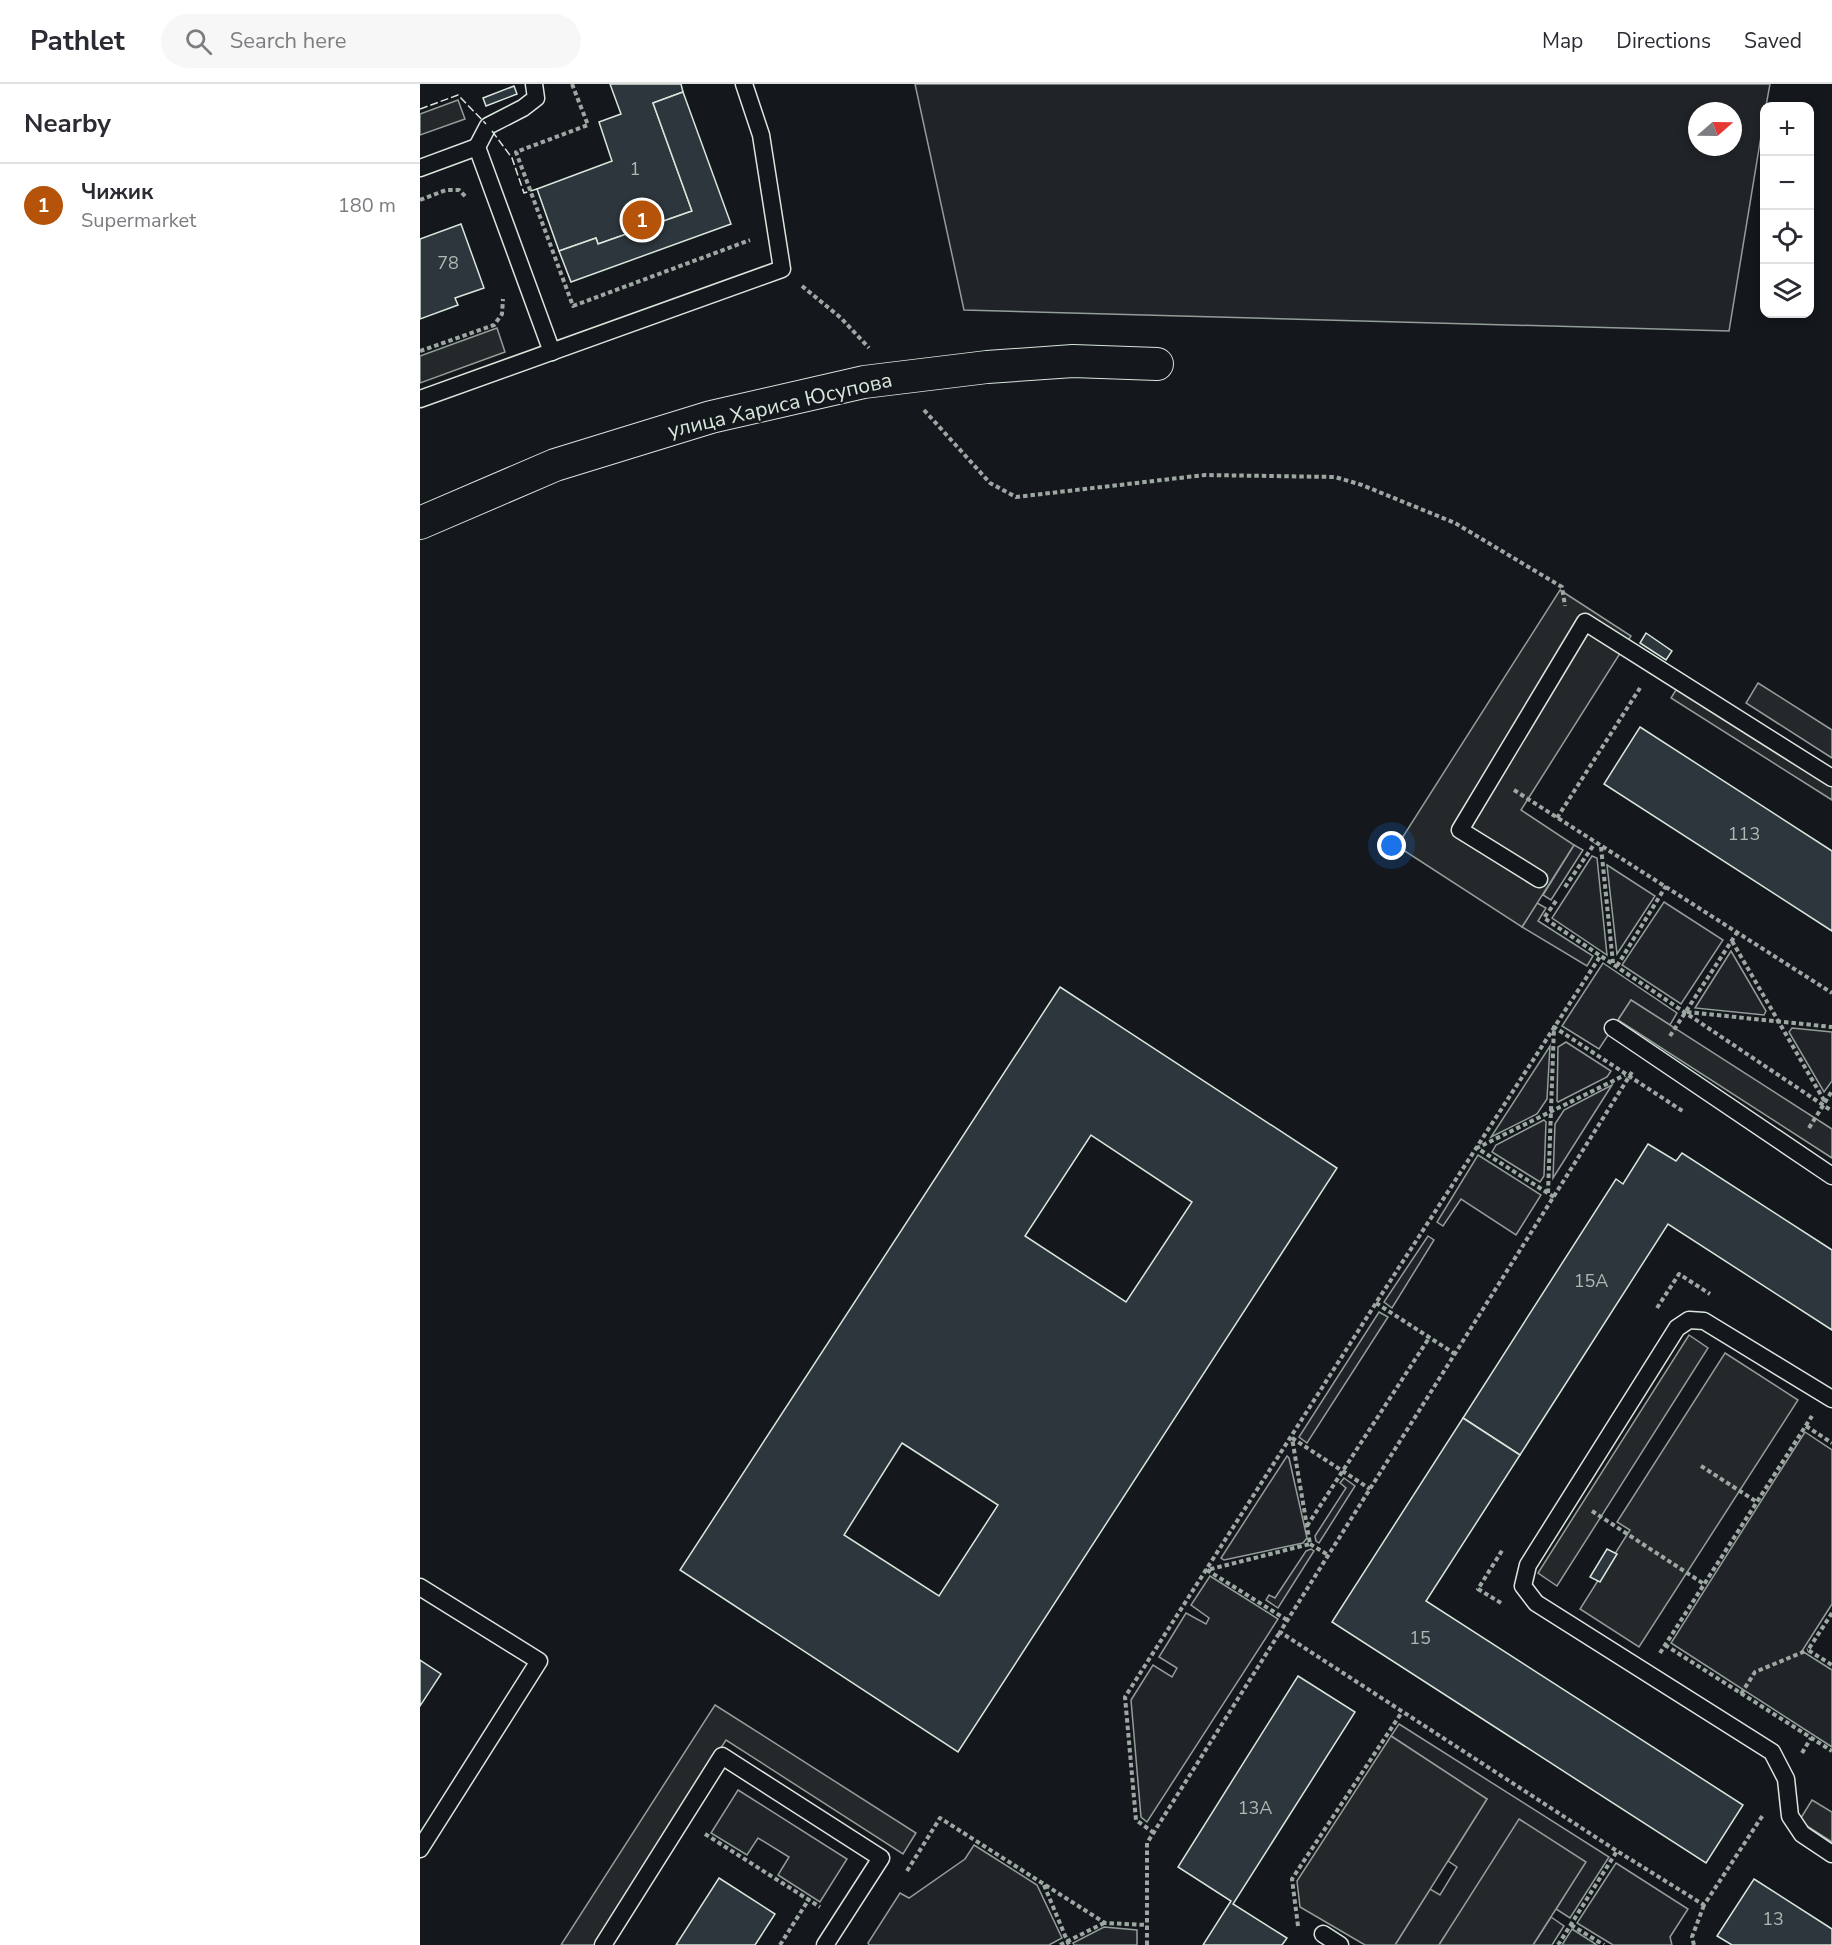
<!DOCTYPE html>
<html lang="en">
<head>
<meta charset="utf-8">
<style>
  body { margin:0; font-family:"Nunito Sans",sans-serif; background:#f7f7f7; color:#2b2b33 }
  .controls { position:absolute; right:18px; top:18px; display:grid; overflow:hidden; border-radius:12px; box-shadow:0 3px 9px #0003 }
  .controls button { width:54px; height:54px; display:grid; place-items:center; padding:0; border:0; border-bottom:2px solid #e1e1e2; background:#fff; color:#2b2b33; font:30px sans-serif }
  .compass { position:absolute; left:1268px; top:18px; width:54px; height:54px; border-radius:50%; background:#fff; box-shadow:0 3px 9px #0003; rotate:70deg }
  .you { position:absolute; left:972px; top:762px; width:21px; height:21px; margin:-15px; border:4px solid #fff; border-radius:50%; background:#1a73e8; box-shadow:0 0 0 9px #1a73e833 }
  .badge { display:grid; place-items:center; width:39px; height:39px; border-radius:50%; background:#b45309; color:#fff; font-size:20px; font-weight:700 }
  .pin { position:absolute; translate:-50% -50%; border:3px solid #fff; box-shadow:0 2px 6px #0006 }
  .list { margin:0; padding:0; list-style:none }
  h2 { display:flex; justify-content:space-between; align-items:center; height:78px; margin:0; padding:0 24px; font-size:26px }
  h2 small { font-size:20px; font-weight:400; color:#7c7c81 }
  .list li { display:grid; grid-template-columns:39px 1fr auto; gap:18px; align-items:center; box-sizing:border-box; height:84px; padding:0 24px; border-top:2px solid #e1e1e2 }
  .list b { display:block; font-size:22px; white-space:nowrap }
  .list p { margin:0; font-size:20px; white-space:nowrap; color:#7c7c81 }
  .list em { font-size:20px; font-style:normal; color:#7c7c81 }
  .icon { flex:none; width:33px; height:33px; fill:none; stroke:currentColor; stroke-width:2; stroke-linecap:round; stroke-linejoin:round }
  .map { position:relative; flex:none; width:1412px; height:1861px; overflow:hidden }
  header { display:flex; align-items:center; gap:36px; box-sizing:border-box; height:84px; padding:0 30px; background:#fff; border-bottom:2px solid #e1e1e2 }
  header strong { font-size:28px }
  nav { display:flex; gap:33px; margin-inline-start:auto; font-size:21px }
  .search { width:420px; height:54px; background:#f7f7f7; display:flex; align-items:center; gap:15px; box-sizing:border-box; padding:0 21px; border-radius:33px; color:#7c7c81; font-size:22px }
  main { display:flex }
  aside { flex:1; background:#fff }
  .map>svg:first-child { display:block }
  .green { fill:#202428; stroke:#939e99; stroke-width:1.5; fill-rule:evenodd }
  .parking { fill:#24282b; stroke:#939e99; stroke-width:1.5 }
  .building { fill:#2c363c; stroke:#d8e6dc; stroke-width:1.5; fill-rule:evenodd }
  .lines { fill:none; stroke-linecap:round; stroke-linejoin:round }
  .lane-casing { stroke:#d8e6dc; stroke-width:19 }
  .street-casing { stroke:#d8e6dc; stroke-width:34 }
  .path { stroke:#9da8a2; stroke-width:4; stroke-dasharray:4.5 3; stroke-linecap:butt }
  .lane { stroke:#14181c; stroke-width:16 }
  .street { stroke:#14181c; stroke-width:32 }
  .fence { stroke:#d8e6dc; stroke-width:1.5; stroke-dasharray:8 3; stroke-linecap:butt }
  .labels { text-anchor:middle; stroke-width:4.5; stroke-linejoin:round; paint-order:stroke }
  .number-label { font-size:18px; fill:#adbab4 }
  .street-label { font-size:21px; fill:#d8e6dc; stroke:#14181c }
</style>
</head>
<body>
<header>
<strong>Pathlet</strong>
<div class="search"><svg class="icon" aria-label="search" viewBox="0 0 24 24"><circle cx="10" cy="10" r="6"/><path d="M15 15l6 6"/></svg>Search here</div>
<nav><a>Map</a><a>Directions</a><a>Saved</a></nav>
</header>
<main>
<aside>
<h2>Nearby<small></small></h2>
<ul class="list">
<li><span class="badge">1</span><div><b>Чижик</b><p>Supermarket</p></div><em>180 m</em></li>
</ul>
</aside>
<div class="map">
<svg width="1412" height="1861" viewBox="0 0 1412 1861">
  <rect width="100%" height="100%" fill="#14181c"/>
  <g class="green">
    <path d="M495 0H1350L1346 22H1344V34L1309 247 544 226ZM1277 27H1313V63H1277Z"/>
    <path d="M1154 761 1163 766 1131 816 1123 811Z"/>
    <path d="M1172 772 1177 774 1187 871 1132 834Z"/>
    <path d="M1187 781 1235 812 1197 870Z"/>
    <path d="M1244 818 1303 856 1261 920 1202 881Z"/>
    <path d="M1117 819 1126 824 1118 837 1173 872 1167 882 1102 843Z"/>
    <path d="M1311 867 1346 927 1344 931 1275 924Z"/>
    <path d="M1183 879 1257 929 1250 941 1211 916 1179 965 1142 942Z"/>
    <path d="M1372 944 1412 948V997L1404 1008 1369 948Z"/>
    <path d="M1146 958 1191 987 1187 993 1138 1018 1137 1017 1138 963Z"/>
    <path d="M1130 962 1127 1015 1117 1030 1071 1053Z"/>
    <path d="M1192 1001 1133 1094 1135 1040 1144 1026Z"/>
    <path d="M1124 1036 1126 1038 1124 1092 1120 1098 1072 1068 1076 1061Z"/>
    <path d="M1058 1071 1121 1111 1096 1151 1041 1115 1023 1142 1017 1138Z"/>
    <path d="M1008 1152 1014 1156 972 1224 964 1218Z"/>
    <path d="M959 1228 968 1233 887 1359 879 1353Z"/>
    <path d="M1385 1348 1412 1366V1520L1382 1567 1412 1586V1663L1251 1559Z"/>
    <path d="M867 1372 869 1374 887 1454 883 1459 804 1476 801 1474Z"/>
    <path d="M924 1394 935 1402 899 1459 896 1457 895 1452 926 1404 920 1399Z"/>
    <path d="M891 1465 894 1467 858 1524 846 1516 849 1511 855 1514 886 1467Z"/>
    <path d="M790 1492 858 1535 727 1738 721 1733 711 1616 733 1581 752 1593 757 1584 739 1573 766 1529 786 1540 789 1534 771 1521Z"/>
    <path d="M979 1640 1189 1773 1150 1834 1136 1825 1165 1778 1100 1736 1019 1861H975L1010 1805 1020 1811 1037 1783 1028 1777 1067 1715 971 1652Z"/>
    <path d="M318 1706 427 1775 400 1818 358 1791 369 1773 338 1754 327 1771 291 1749Z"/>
    <path d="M554 1761 617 1801 642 1854 629 1861H449L448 1859 480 1809 489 1814 545 1775Z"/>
    <path d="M1196 1779 1268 1825 1250 1853 1252 1861H1193L1157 1839Z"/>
    <path d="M1131 1833 1144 1842 1132 1861H1113Z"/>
    <path d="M684 1843 717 1846V1861H654L653 1859Z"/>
    <path d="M1152 1845 1177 1861H1142Z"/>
  </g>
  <g class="parking">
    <path d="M38 16 45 35 0 51V30Z"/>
    <path d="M77 244 85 268 0 299V272Z"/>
    <path d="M1140 506 1211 552 1101 726 1154 761 1102 843 977 762Z"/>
    <path d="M1338 599 1412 646V674L1326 619Z"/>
    <path d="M1259 601 1412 699V716L1251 614Z"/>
    <path d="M1211 916 1412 1045V1074L1198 936Z"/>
    <path d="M1269 1251 1288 1264 1137 1502 1118 1489Z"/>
    <path d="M1305 1269 1378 1316 1219 1563 1160 1525 1210 1446 1197 1438Z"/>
    <path d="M295 1621 496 1749 483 1770 306 1656 174 1861H141Z"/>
    <path d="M971 1652 1067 1715 975 1861H945L880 1823 877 1797Z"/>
    <path d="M1392 1716 1412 1728V1758L1379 1737Z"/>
    <path d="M1099 1735 1166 1778 1136 1825 1113 1861H1019Z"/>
  </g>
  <g class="building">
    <path d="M190 0H261L263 8 233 19 272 127 178 160 176 154 139 167 117 105 192 77 179 38 201 30Z"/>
    <path d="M94 2 97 10 66 22 63 14Z"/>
    <path d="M263 8 311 140 151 198 139 167 176 154 178 160 272 127 233 19Z"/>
    <path d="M41 140 64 204 35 214 38 221 0 235V155Z"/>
    <path d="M1226 549 1252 567 1246 576 1220 559Z"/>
    <path d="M1220 643 1412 767V847L1184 700Z"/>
    <path d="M640 903 917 1084 538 1668 260 1486ZM671 1051 772 1118 706 1218 605 1152ZM482 1359 578 1421 519 1512 424 1451Z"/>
    <path d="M1228 1060 1256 1077 1262 1069 1412 1166V1246L1248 1140 1100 1371 1043 1334 1196 1095 1203 1100Z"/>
    <path d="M1043 1334 1100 1371 1006 1517 1323 1721 1286 1779 912 1538Z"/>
    <path d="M1187 1465 1197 1470 1180 1498 1170 1493Z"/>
    <path d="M0 1576 21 1590 0 1622Z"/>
    <path d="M878 1592 935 1628 813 1820 867 1854 862 1861H783L811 1817 758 1783Z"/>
    <path d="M299 1794 355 1830 335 1861H256Z"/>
    <path d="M1334 1795 1412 1845V1861H1312L1297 1852Z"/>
  </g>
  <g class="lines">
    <g class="lane-casing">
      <g id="lane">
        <path d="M114 0 116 14 103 24 68 42 57 63 132 268"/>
        <path d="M0 84 57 63"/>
        <path d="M0 315 362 185 341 51 324 0"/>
        <path d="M1119 795 1040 746 1165 538 1412 694"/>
        <path d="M1193 944 1412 1092"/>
        <path d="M1412 1315 1284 1237 1269 1236 1257 1244 1108 1481 1103 1502 1116 1519 1352 1668 1366 1695 1370 1732 1382 1750 1412 1770"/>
        <path d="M0 1503 119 1577 0 1765"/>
        <path d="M903 1850 920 1861"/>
        <path d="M183 1861 302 1672 461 1774 405 1861"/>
      </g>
    </g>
    <g class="street-casing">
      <path id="street" d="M0 439 135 381 291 333 444 298 567 283 653 277 737 280"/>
    </g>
    <g class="path">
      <path d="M152 0 168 41 96 68 153 222 330 156"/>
      <path d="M0 116 26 106H39L46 113"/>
      <path d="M382 202 421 234 449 264"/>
      <path d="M0 267 74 241 82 230 83 215"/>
      <path d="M504 326 570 399 596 413 785 391 915 393 942 401 1035 439 1142 503 1145 522"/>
      <path d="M1094 706 1412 909"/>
      <path d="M1137 734 1220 604"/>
      <path d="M1181 763 1193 879"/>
      <path d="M1145 803 1175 759"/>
      <path d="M1136 817 1124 834 1412 1027"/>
      <path d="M1312 857 1405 1018"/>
      <path d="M1197 882 1246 802"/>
      <path d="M1267 928 1412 943"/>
      <path d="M1250 952 1318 847"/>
      <path d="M1212 988 860 1548 1197 1767 1284 1821 1343 1731"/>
      <path d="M1389 1044 1412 1007"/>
      <path d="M1128 1109 1134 943 1264 1028"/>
      <path d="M1134 1113 1057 1064 1205 991"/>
      <path d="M956 1219 1035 1270"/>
      <path d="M1237 1224 1259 1190 1290 1210"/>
      <path d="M1386 1342 1412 1359"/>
      <path d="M872 1354 950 1405"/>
      <path d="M1281 1382 1337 1418"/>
      <path d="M1172 1427 1284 1500"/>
      <path d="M887 1442 1009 1254"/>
      <path d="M890 1460 908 1471"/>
      <path d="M1081 1519 1058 1505 1083 1465"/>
      <path d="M1412 1529 1388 1566 1412 1581"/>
      <path d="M867 1536 787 1486 890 1460 872 1354"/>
      <path d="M1245 1561 1412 1667"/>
      <path d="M1240 1569 1392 1332"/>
      <path d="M1321 1610 1335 1588 1388 1566"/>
      <path d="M1382 1669 1391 1654"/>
      <path d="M734 1749 716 1736 705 1613 956 1219 1181 871"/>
      <path d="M285 1750 400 1823"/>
      <path d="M487 1787 520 1734 685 1839 727 1841"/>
      <path d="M624 1801 649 1861"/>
      <path d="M1151 1841 1184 1861"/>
      <path d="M878 1842 872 1795 982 1628"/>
      <path d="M360 1861 389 1815"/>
      <path d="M640 1861 684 1839"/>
      <path d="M727 1861V1759L860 1548"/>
      <path d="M1138 1861 1197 1767"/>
      <path d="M1274 1861 1272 1853 1284 1821"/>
    </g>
    <use href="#lane" class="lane"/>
    <use href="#street" class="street"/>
    <g class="fence">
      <path d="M0 25 38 11 66 40"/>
      <path d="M72 47 92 74 104 109 117 105"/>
    </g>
  </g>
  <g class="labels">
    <g class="number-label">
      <text x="215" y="91">1</text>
      <text x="28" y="185">78</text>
      <text x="1324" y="756">113</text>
      <text x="1171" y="1203">15А</text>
      <text x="1000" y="1560">15</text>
      <text x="835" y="1730">13А</text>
      <text x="1353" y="1841">13</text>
    </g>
    <g class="street-label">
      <text transform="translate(360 321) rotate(-13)" y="7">улица Хариса Юсупова</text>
    </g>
  </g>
</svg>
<div class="controls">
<button>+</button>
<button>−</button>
<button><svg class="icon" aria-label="locate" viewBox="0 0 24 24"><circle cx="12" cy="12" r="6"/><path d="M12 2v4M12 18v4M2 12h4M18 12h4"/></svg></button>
<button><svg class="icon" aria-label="layers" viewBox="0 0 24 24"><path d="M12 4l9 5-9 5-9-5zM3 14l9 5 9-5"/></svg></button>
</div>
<svg class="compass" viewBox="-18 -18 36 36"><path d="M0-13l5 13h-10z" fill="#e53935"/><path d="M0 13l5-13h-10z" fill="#7c7c81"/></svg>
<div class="you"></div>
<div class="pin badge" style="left:222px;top:136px">1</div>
</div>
</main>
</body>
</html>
